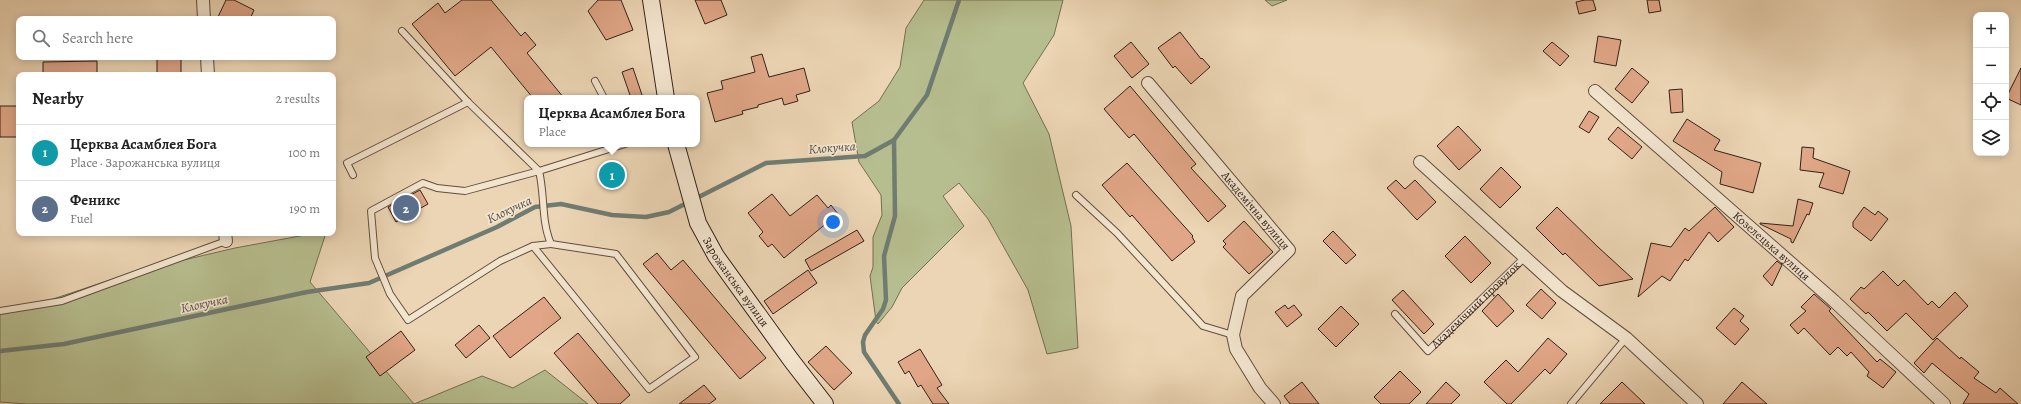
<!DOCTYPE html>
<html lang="en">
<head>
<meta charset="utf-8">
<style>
  body { margin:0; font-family:Alegreya,serif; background:#f2f2f2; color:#222 }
  .controls { position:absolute; right:12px; top:12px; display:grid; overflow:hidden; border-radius:8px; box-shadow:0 2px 10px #0003 }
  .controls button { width:36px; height:36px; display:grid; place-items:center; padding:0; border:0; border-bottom:1px solid #e0e0e0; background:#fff; color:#222; font:20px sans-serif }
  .you { position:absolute; left:833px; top:222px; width:14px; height:14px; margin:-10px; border:3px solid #fff; border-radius:50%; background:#1a73e8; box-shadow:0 0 0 6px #1a73e833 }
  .badge { display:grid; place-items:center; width:26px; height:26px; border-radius:50%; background:#8f2418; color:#fff; font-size:13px; font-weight:700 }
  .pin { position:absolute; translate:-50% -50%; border:2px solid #fff; box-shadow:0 1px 4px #0006 }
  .popup { position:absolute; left:524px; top:95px; width:176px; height:52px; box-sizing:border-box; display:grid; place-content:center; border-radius:8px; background:#fff; filter:drop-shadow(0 1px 3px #0005); font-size:13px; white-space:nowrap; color:#767676 }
  .popup b { font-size:15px; color:#222 }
  .popup::after { content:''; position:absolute; left:50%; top:100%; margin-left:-8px; border:8px solid transparent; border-top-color:#fff }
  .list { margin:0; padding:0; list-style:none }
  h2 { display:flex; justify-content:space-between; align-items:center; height:52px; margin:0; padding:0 16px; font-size:17px }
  h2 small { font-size:13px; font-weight:400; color:#767676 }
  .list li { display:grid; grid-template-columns:26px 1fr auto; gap:12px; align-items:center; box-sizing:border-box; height:56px; padding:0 16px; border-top:1px solid #e0e0e0 }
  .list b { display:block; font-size:15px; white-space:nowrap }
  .list p { margin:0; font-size:13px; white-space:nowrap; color:#767676 }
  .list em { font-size:13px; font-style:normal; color:#767676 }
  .icon { flex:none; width:22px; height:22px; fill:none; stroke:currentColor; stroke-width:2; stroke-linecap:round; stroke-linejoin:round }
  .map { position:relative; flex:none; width:2021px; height:404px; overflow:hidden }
  .search { position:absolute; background:#fff; box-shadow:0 2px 10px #0003; left:16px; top:16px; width:320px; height:44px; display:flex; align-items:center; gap:10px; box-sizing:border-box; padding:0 14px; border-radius:8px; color:#767676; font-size:15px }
  .panel { position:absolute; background:#fff; box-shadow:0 2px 10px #0003; left:16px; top:72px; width:320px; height:164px; border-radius:8px }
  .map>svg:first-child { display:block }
  .green { fill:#b6bd8e; stroke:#746f52 }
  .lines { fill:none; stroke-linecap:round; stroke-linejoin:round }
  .stream { stroke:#707c72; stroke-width:4.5 }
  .building { fill:#e0a687; stroke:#332117 }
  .lane-casing { stroke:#614e3e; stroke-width:8 }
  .street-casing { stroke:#614e3e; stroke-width:14 }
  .secondary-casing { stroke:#332117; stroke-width:18 }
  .lane { stroke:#f3e4ce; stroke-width:6 }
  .street { stroke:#f3e4ce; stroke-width:12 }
  .secondary { stroke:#f3e4ce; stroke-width:16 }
  .labels { text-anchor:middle; stroke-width:3.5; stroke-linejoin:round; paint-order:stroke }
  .street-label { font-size:12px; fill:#332117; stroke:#f3e4ce }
  .water-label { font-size:13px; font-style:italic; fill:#524e45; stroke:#f3e4ce }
</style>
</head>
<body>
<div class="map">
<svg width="2021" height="404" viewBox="0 0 2021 404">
  <rect width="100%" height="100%" fill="#ecd5b4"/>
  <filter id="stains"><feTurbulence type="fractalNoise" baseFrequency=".005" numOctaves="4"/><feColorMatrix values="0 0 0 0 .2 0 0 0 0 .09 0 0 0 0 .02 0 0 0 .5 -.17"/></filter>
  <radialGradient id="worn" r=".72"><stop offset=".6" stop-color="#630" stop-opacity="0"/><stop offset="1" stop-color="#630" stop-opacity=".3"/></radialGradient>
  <g class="green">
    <path d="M924 0H1063L1054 35 1023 83 1049 134 1071 226 1078 348 1047 354 1028 290 988 219 959 183 943 196 964 226 902 288 892 307 878 324 876 321 870 276 873 267V237L882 215 881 195 859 162 852 122 879 101 900 67 906 28Z"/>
    <path d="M1265 0H1287L1272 6Z"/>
    <path d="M316 233H326L310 282 414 404H27L0 402V313L53 299 137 271 235 248Z"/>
    <path d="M545 370 588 404H414L482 376 513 388Z"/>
  </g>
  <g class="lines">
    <g class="stream">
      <path d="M894 140 895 216 884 256 886 300 883 309 865 335 863 342 864 352 899 404"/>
      <path d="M0 351 64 344 307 292 369 283 497 227 535 207 561 204 612 215 646 217 669 212 766 163 865 156 894 140 927 95 959 0"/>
    </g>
  </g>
  <g class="building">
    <path d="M226 0H234L254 10 250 19H217Z"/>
    <path d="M462 0H491L521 36 525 32 536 45 527 53 564 98H533L491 47 455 76 412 24 438 3 445 13Z"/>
    <path d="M598 0H621L633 30 606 40 588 11Z"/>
    <path d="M695 0H721L727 15 705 24Z"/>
    <path d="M1585 0H1593L1596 10 1579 14 1576 2Z"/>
    <path d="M1647 0H1659L1661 11 1649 13Z"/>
    <path d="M1180 32 1201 59 1202 58 1210 67 1191 84 1175 66 1173 68 1158 48Z"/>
    <path d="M1598 36 1621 40 1616 66 1594 62Z"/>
    <path d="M1131 42 1149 64 1132 78 1114 56Z"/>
    <path d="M1552 42 1569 56 1560 66 1543 51Z"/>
    <path d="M762 54 769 77 804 68 810 91 796 95 798 101 784 105 782 98 758 105V107L742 111 743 114 715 122 707 93 723 89 721 81 755 72 751 57Z"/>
    <rect x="157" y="57" width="24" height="18"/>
    <path d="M97 61V75H43V62Z"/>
    <path d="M633 68 643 98H631L622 72Z"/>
    <path d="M1632 68 1649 82 1632 103 1615 89Z"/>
    <path d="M2021 68V105L2006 98Z"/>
    <path d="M1130 86 1196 164 1191 168 1226 206 1208 222 1134 134 1129 138 1104 109Z"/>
    <path d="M1682 89 1683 112 1671 113 1669 90Z"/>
    <rect x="0" y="106" width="19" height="31"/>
    <path d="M1589 111 1599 117 1589 133 1579 127Z"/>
    <path d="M1687 119 1720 140 1714 150 1761 163 1753 193 1720 184 1722 172 1673 141Z"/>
    <path d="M1458 126 1481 150 1459 170 1437 146Z"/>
    <path d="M1618 127 1642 147 1632 159 1608 139Z"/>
    <path d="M1802 147 1814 148 1813 158 1850 171 1843 194 1819 187 1824 173 1800 170Z"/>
    <path d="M1127 163 1193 236 1192 237 1195 242 1172 261 1132 215 1130 217 1102 185Z"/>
    <path d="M613 164 622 179 612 186 603 171Z"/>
    <path d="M1501 167 1521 187 1500 208 1480 189Z"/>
    <path d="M1396 180 1405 189 1415 180 1436 202 1417 220 1387 188Z"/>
    <path d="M420 190 428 204 396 222 388 207Z"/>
    <path d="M772 194 790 216 817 195 828 208 831 205 838 214 784 258 772 244 768 247 759 236 763 232 748 213Z"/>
    <path d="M1798 199 1813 203 1809 215 1807 214 1793 243 1791 242V239L1760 224V223L1793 226Z"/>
    <path d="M1557 207 1598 247 1633 279 1599 286 1565 253 1563 255 1536 228Z"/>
    <path d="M1715 207 1734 227 1718 242 1709 232 1688 261 1685 259 1670 281 1662 276 1638 297 1651 243 1671 247 1685 228 1689 231Z"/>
    <path d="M1864 207 1875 215 1878 211 1888 219 1871 241 1853 227V222Z"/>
    <path d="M1244 221 1273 252 1249 274 1223 247 1226 244 1223 241Z"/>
    <path d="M857 230 864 241 811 271 805 260Z"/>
    <path d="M1333 231 1356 255 1346 264 1323 241Z"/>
    <path d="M1465 236 1491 263 1471 283 1445 256Z"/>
    <path d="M657 253 671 270 683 260 766 358 740 379 643 264Z"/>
    <path d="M1777 261 1782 265 1772 286 1763 276Z"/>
    <path d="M808 270 817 283 773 314 764 301Z"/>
    <path d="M1883 271 1898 286 1904 280 1928 305 1932 301 1939 308 1955 292 1968 306 1933 340 1906 313 1887 331 1868 312 1866 314 1850 299 1861 287 1864 289Z"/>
    <path d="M1541 289 1556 303 1542 319 1526 305Z"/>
    <path d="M1403 290 1434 324 1424 334 1392 300Z"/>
    <path d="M1498 294 1514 311 1497 327 1482 311Z"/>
    <path d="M1814 294 1831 309 1829 311 1877 362 1880 359 1896 372 1883 388 1867 376 1869 372 1851 352 1847 356 1838 347 1830 355 1804 328 1798 334 1790 325 1806 311 1801 307Z"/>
    <path d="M544 297 561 318 510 358 493 336Z"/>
    <path d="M1285 305 1288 309 1294 305 1302 315 1287 327 1275 312Z"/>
    <path d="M1341 306 1359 324 1336 347 1318 329Z"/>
    <path d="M1734 308 1744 316 1740 321 1749 329 1735 345 1716 328Z"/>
    <path d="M479 325 490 338 466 358 455 345Z"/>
    <path d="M401 331 415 350 380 376 366 357Z"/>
    <path d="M578 333 630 395 620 404H598L554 353Z"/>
    <path d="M1548 338 1567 354 1550 374 1545 369 1511 404H1507L1484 382 1506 360 1518 372Z"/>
    <path d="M1937 338 1960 359 1961 357 1979 372 1974 378 1996 393 2000 388 2018 404H1963L1969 394 1932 363 1924 373 1914 363Z"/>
    <path d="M826 346 852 373 834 390 808 362Z"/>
    <path d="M920 349 942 385 937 388 949 404H933L921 385 918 387 909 371 905 374 898 362Z"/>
    <path d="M1400 371 1421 392 1409 404H1381L1374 397Z"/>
    <path d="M1302 382 1319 404H1290L1284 396Z"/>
    <path d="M1446 382 1460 395 1451 404H1426Z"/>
    <path d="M1622 382 1645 404H1600Z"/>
    <path d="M1742 382 1767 404H1723Z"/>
    <path d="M704 385 716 399 709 404H679Z"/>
  </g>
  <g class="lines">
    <g class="lane-casing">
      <g id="lane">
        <path d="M402 31 468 102 539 171C545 195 541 221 551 244L533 246 500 261 408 320 390 294 375 258 371 211 423 183 437 188 465 191 539 171 625 144"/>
        <path d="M595 81 604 98"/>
        <path d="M353 175 347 163 468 102"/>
        <path d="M1076 195 1117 233 1203 326 1233 335"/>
        <path d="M533 246 649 389 695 357 616 254 551 244"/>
        <path d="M0 311 62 301 226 241"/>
        <path id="s1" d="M1395 314 1428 351 1524 258"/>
        <path d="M1571 404 1626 338"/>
      </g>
    </g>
    <g class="street-casing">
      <g id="street">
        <path d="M203 0 204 19"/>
        <path d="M207 57 208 75"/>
        <path id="s2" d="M1148 83 1289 250 1242 296 1233 335 1236 349 1260 388 1274 404"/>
        <path id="s3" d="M1595 91 1834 301 1944 404"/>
        <path d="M1420 162 1562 291 1626 338 1697 404"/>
        <path d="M225 233 226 241"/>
      </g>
    </g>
    <g class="secondary-casing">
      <g id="secondary">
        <path d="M651 0 666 98"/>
        <path id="s4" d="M676 144 698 223 716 256 791 360 825 404"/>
      </g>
    </g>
    <use href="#lane" class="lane"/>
    <use href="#street" class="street"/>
    <use href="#secondary" class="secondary"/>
  </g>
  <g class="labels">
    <g class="street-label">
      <text dy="4" stroke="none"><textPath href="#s2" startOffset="167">Академічна вулиця</textPath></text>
      <text dy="4" stroke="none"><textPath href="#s3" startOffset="235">Козелецька вулиця</textPath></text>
      <text dy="4" stroke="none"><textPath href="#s4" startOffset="152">Зарожанська вулиця</textPath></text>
      <text dy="4" stroke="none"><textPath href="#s1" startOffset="116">Академічний провулок</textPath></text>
    </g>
    <g class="water-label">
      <text transform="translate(832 147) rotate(-4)" y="5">Клокучка</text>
      <text transform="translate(509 209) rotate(-25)" y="5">Клокучка</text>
      <text transform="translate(204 303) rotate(-12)" y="5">Клокучка</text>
    </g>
  </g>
  <rect width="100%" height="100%" filter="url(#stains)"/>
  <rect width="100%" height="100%" fill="url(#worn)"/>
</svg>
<div class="controls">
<button>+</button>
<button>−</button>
<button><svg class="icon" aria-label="locate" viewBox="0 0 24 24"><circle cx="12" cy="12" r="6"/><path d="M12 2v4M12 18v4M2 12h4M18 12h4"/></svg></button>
<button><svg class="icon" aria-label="layers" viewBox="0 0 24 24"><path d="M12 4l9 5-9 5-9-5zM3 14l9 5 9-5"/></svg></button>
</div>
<div class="you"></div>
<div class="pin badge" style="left:612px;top:175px;background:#0f9aa8">1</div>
<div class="popup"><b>Церква Асамблея Бога</b>Place</div>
<div class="pin badge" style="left:406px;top:208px;background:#5c6f8a">2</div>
<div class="search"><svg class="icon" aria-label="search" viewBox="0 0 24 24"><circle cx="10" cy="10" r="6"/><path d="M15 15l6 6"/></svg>Search here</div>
<section class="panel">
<h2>Nearby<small>2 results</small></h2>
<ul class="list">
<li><span class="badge" style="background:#0f9aa8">1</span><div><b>Церква Асамблея Бога</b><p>Place · Зарожанська вулиця</p></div><em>100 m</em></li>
<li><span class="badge" style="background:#5c6f8a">2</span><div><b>Феникс</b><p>Fuel</p></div><em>190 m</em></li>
</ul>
</section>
</div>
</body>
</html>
